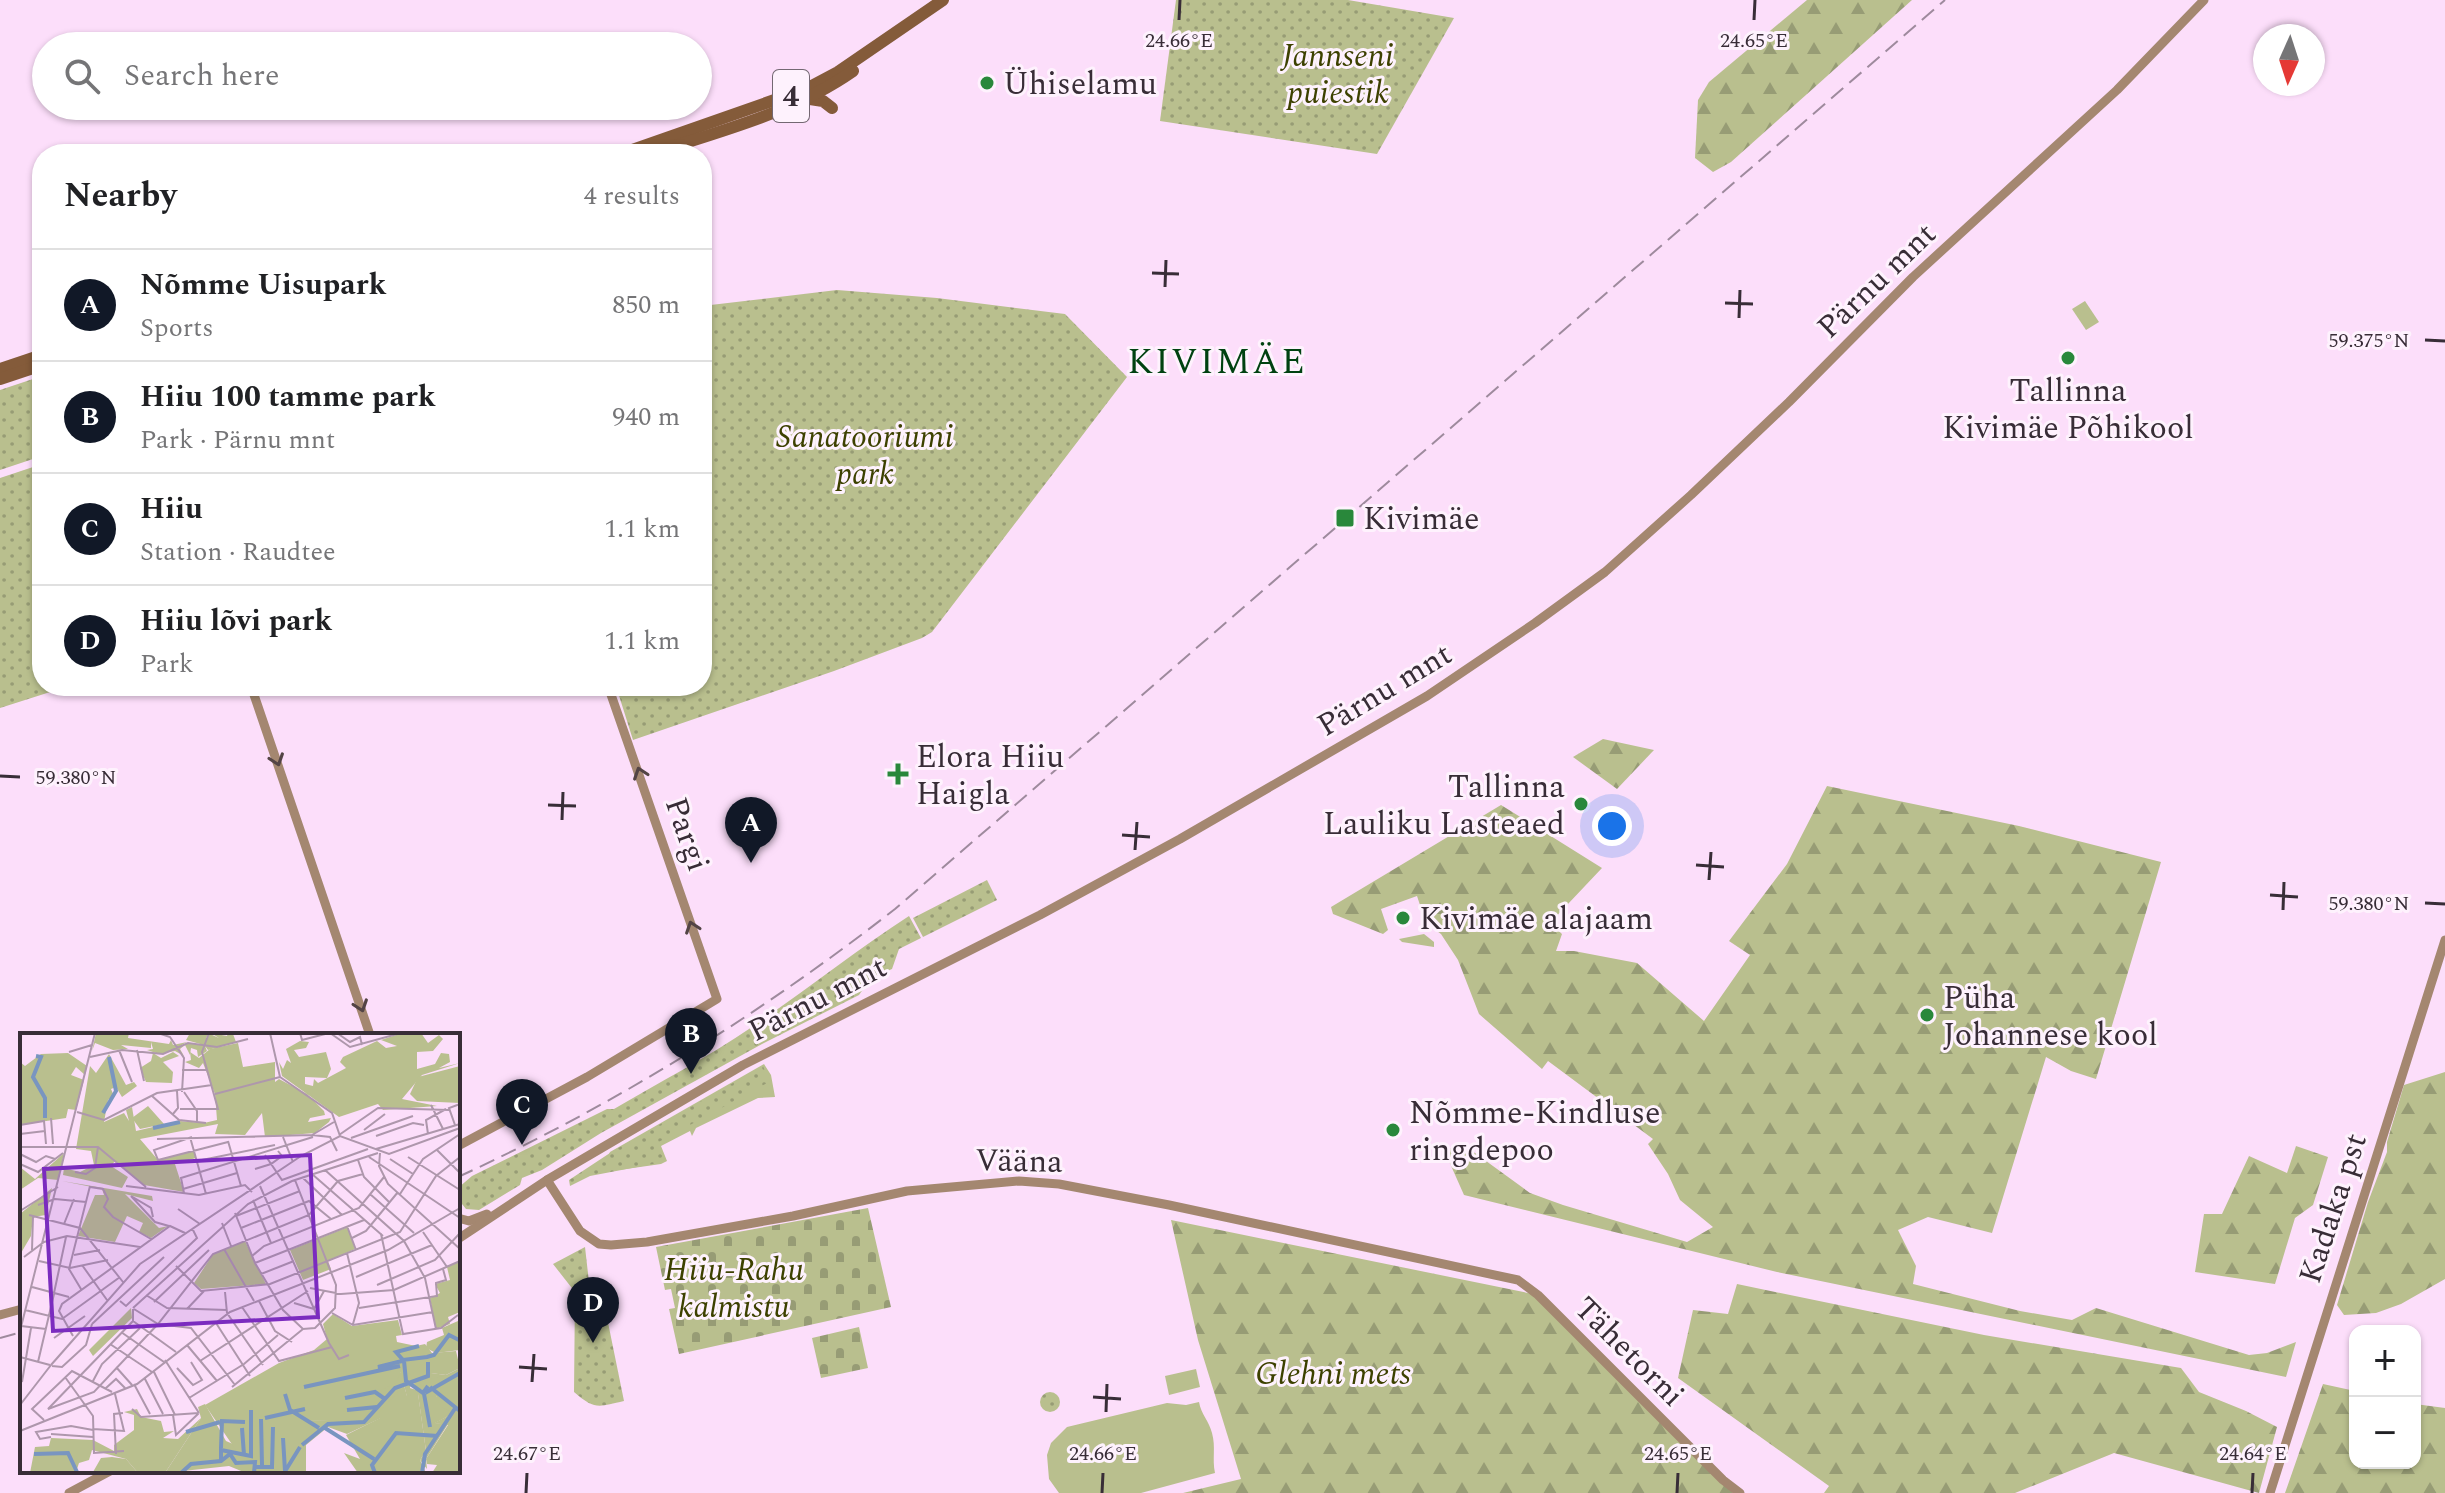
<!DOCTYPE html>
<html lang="en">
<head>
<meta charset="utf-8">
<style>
  body { margin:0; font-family:Spectral,serif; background:#f2f2f2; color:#202124 }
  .controls { position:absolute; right:24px; bottom:24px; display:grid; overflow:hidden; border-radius:16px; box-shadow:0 2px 6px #0004 }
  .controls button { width:72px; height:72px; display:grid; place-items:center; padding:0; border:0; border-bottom:2px solid #e0e0e0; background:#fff; color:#202124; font:40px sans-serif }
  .compass { position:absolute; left:2253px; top:24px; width:72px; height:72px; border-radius:50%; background:#fff; box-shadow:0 2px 6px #0004; rotate:183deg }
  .you { position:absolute; left:1612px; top:826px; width:28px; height:28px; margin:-20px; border:6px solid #fff; border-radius:50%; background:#1a73e8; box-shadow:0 0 0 12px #1a73e833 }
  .badge { display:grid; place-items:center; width:52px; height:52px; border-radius:50%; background:#111827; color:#fff; font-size:26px; font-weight:700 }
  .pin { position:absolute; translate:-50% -66px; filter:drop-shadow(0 2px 4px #0008) }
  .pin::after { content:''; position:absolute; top:42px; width:28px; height:24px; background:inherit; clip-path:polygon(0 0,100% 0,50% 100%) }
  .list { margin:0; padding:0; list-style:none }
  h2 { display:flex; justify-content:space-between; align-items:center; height:104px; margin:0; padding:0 32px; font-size:34px }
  h2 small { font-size:26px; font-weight:400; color:#757577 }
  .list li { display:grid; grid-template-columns:52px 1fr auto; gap:24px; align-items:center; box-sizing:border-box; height:112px; padding:0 32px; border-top:2px solid #e0e0e0 }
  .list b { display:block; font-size:30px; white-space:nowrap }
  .list p { margin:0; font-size:26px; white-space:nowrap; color:#757577 }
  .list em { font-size:26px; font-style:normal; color:#757577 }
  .icon { flex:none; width:44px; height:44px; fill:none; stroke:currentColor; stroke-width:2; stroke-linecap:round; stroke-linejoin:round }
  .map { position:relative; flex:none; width:2445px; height:1493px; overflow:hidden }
  .search { position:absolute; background:#fff; box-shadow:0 2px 6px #0004; left:32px; top:32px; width:680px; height:88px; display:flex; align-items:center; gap:20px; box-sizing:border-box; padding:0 28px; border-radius:44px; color:#757577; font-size:30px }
  .panel { position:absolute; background:#fff; box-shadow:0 2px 6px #0004; left:32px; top:144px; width:680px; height:552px; border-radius:32px }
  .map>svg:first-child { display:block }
  .grass { fill:#b9bf8e }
  .forest { fill:url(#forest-firs) }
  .cemetery { fill:url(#cemetery-stones) }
  .park { fill:url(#park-dots) }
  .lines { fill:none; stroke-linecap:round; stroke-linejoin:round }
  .secondary { stroke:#a48770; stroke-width:9 }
  .highway { stroke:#845b3a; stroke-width:12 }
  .rail { stroke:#9e8a9d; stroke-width:2; stroke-dasharray:16 8; stroke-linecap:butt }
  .oneway { stroke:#534445 }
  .ticks { fill:none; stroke:#382d37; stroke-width:3 }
  .poi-dot { fill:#29883b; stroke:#fef2fd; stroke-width:3 }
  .labels { text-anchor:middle; stroke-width:6; stroke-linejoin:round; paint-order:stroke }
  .shield { fill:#fef2fd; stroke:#736872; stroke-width:2 }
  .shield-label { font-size:30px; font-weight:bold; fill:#382d37 }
  .park-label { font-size:32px; font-style:italic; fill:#3d4100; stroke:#fef2fd }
  .poi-label { font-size:32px; fill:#382d37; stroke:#fef2fd; text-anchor:start }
  .street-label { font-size:32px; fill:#382d37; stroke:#fef2fd }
  .quarter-label { font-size:36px; letter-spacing:2px; fill:#004211; stroke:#fef2fd }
  .inset-river { fill:none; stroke:#7995c0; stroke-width:4 }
  .inset-road { fill:none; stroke:#ae97ac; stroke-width:2 }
  .view { fill:#7b2cbf; fill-opacity:0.15; stroke:#7b2cbf; stroke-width:4 }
  .inset-edge { fill:none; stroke:#382d37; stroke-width:4 }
  .ticks-label { font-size:20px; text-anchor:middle; fill:#382d37; stroke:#fef2fd; stroke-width:6; stroke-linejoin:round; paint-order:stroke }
</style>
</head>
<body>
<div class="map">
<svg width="2445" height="1493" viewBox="0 0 2445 1493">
  <defs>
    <pattern id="forest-firs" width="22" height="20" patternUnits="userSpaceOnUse" patternTransform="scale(2)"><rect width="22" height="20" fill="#b9bf8e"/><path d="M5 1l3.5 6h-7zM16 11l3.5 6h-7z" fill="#979c75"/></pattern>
    <pattern id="cemetery-stones" width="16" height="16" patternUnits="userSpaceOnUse" patternTransform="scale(2)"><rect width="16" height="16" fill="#b9bf8e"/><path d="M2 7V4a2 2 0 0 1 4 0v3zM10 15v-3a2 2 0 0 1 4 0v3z" fill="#979c75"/></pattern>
    <pattern id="park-dots" width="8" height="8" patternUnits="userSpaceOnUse" patternTransform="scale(2)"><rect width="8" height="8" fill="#b9bf8e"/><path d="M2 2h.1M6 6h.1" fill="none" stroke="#979c75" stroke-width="1.8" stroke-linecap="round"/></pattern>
  </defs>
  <rect width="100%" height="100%" fill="#fcdefa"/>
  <g class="grass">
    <path d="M2085 301 2099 322 2086 330 2072 309Z"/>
    <path d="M1424 934 1434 942V947L1402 942 1399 939Z"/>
    <path d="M764 1064 771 1075 775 1097 758 1098 696 1128 692 1136 690 1131 661 1146 667 1161 661 1164 619 1170 609 1154 610 1152Z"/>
    <path d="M1196 1369 1200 1387 1169 1395 1165 1376Z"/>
    <path d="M1199 1402C1201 1414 1209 1421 1212 1433 1216 1447 1212 1459 1215 1473L1141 1493H1059L1049 1479 1047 1455 1051 1443 1067 1427 1167 1403 1186 1405Z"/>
  </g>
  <g class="forest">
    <path d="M1807 0H1912L1731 162 1713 172 1695 158 1698 100 1709 82Z"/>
    <path d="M1603 739 1654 750 1617 789 1573 757Z"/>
    <path d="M1827 786 2019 826 2161 862 2096 1079 2071 1071 2046 1057 1992 1233 1928 1217 1898 1230 1916 1266 1913 1284 2020 1311 2072 1320 2096 1308 2249 1355 2267 1353 2296 1342 2286 1377 1777 1272 1464 1195 1444 1150 1464 1145 1530 1193 1563 1205 1687 1242 1713 1227 1680 1200 1668 1174 1648 1144 1653 1139 1548 1061 1542 1069 1479 1014 1458 960 1441 934 1426 923 1417 896 1381 909 1388 930 1383 934 1333 914 1331 907 1501 805 1602 868 1550 923 1562 934 1556 951H1574L1637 963 1704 1021 1750 955 1729 941 1787 864Z"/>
    <path d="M2445 1072V1279L2401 1304 2376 1313 2344 1315 2337 1305 2368 1202 2387 1152V1142L2404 1085Z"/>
    <path d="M2296 1146 2328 1157 2313 1205 2295 1218 2275 1284 2195 1272 2204 1214H2222L2249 1156 2287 1173Z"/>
    <path d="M1171 1220 1538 1295 1740 1493H1183L1241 1479 1198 1340Z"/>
    <path d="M1737 1284 1984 1335 2181 1368 2199 1392 2246 1411 2277 1427 2259 1493 2114 1453 2015 1493H1824L1829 1486 1678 1378 1693 1310 1728 1314Z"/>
    <path d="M2323 1384 2355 1391V1463H2415V1404L2445 1408V1493H2285Z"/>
  </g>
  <g class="cemetery">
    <path d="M868 1208 891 1307 679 1354 669 1309 675 1308 671 1289 665 1290 656 1247Z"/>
    <path d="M859 1327 868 1368 821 1378 812 1338Z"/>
  </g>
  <g class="park">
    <path d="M1176 0H1348L1454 18 1377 154 1160 121Z"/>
    <path d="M837 290 937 298 1065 314 1127 377 932 632 922 638 834 671 633 740 616 686H702V306Z"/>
    <path d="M42 376V456L0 470V390Z"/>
    <path d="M42 464V686H69L0 708V478Z"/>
    <path d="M987 880 997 900 923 937 913 918Z"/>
    <path d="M909 916 921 938 899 949 892 969 871 978 859 995 762 1044 601 1133 542 1170 522 1178 520 1185 479 1210 466 1209 458 1199V1188L472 1176 607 1109H614C660 1082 708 1057 752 1027 805 991 855 951 909 916Z"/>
    <path d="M763 1066 769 1082 655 1144 663 1157 653 1164 590 1176 570 1186 569 1180 613 1151Z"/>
    <path d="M585 1247 590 1291 602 1293 624 1401C598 1407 595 1410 574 1392L575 1292 553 1264Z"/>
    <circle cx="1050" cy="1402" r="10"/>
  </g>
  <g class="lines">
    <g class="secondary">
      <path d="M251 686 370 1035"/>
      <path d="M458 1146 587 1077 717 999 608 686"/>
      <path d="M547 1180 580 1231 599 1244 611 1245 647 1242 793 1216 907 1191 1019 1181 1059 1184 1169 1205 1518 1280 1538 1295 1723 1480 1740 1493"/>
      <path d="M458 1218 469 1221 487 1214"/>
      <path d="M458 1239 547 1180 743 1065 1040 915 1180 839 1427 696 1535 623 1605 572 1691 495 1789 402 1913 277 2117 90 2204 0"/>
      <path d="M0 1315 22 1309"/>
      <path d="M69 1493 110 1471"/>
      <path d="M2270 1493 2445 940"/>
    </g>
    <g class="highway">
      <path d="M810 99 823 101 832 108"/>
      <path d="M621 154 806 89 838 72 943 0"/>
      <path d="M650 154C720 131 793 113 853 71"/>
      <path d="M0 369 42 355"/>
      <path d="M0 379 42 365"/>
    </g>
    <g class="rail">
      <path d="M458 1177C615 1105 759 1015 895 909L1945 0"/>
      <path d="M0 1338 22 1332"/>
    </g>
  </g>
  <defs><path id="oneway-chevron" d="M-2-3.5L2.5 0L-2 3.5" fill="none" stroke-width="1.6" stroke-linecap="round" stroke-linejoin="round" transform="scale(2)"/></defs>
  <g class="oneway">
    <use href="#oneway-chevron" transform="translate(277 760) rotate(71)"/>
    <use href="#oneway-chevron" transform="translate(640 773) rotate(-109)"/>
    <use href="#oneway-chevron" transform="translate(692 927) rotate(-109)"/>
    <use href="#oneway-chevron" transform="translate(361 1006) rotate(71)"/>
  </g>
  <path class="ticks" d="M1179 20 1180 0M1754 20 1755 0M1152 273 1179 274M1165 287 1166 260M1725 303 1753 304M1739 318 1740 290M2425 340 2445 341M0 776 20 777M548 805 576 806M562 820 563 792M1122 835 1150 837M1135 850 1137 822M1696 865 1724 867M1709 880 1711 852M2270 895 2298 897M2425 903 2445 904M2283 910 2284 882M519 1367 547 1369M532 1382 534 1354M1093 1397 1121 1399M1106 1412 1107 1384M526 1493 527 1473M1102 1493 1103 1473M1677 1493 1678 1473M2252 1493 2253 1473"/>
  <g class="poi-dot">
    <circle cx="987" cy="83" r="8"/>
    <circle cx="2068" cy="358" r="8"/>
    <rect x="1335" y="508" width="20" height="20" rx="4"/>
    <path d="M894 762h8v8h8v8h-8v8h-8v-8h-8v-8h8z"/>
    <circle cx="1581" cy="804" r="8"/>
    <circle cx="1403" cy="918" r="8"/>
    <circle cx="1927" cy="1015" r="8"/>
    <circle cx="1393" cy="1130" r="8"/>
  </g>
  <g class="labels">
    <rect class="shield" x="773" y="70" width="36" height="52" rx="6"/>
    <g class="shield-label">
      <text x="791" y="106">4</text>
    </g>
    <g class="park-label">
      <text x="1338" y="66">Jannseni<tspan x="1338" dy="37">puiestik</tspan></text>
      <text x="865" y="447">Sanatooriumi<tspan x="865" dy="37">park</tspan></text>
      <text x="734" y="1280">Hiiu-Rahu<tspan x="734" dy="37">kalmistu</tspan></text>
      <text x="1333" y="1384">Glehni mets</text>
    </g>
    <g class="poi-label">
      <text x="1003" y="94">Ühiselamu</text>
      <text x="2068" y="401" text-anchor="middle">Tallinna<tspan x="2068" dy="37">Kivimäe Põhikool</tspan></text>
      <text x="1363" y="529">Kivimäe</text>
      <text x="916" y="767">Elora Hiiu<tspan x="916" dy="37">Haigla</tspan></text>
      <text x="1565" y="797" text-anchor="end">Tallinna<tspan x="1565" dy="37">Lauliku Lasteaed</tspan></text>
      <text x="1419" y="929">Kivimäe alajaam</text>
      <text x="1943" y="1008">Püha<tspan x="1943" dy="37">Johannese kool</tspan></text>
      <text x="1409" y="1123">Nõmme-Kindluse<tspan x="1409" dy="37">ringdepoo</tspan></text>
    </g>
    <g class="street-label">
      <text transform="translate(1876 280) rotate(-44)" y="11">Pärnu mnt</text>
      <text transform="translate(1384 689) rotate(-31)" y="11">Pärnu mnt</text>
      <text transform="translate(688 834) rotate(71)" y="11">Pargi</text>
      <text transform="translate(817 998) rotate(-27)" y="11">Pärnu mnt</text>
      <text transform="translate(1019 1160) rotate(1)" y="11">Vääna</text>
      <text transform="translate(2332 1208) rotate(-72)" y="11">Kadaka pst</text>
      <text transform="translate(1630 1351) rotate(45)" y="11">Tähetorni</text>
    </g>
    <g class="quarter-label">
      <text x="1217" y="373">KIVIMÄE</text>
    </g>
  </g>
  <g transform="translate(20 1033)">
    <rect width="440" height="440" fill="#fcdefa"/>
    <path d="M76 0H109L108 5 149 11 151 7 153 12 167 9 153 17 169 10 184 12 166 7 170 0H188L186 6 190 1 199 5 191 0 207 3 208 0H218V1H213L216 9 188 17 185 13 187 18 178 24 177 17 171 15 170 22 165 12 160 16 164 23 155 18 139 21 127 17 133 16 131 9V15L101 12 108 16 93 17 75 10 72 18ZM128 73 144 91 120 96 112 85ZM407 327 411 340 426 342 440 335V339L405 351 391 350 390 355 416 363 434 380 415 390 428 391 406 426 407 436 400 427 406 418 398 361 387 364 384 352 361 385 327 401 308 394 286 412V440H226L209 433 145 440 181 385 178 374 185 371 206 408 236 421 285 388 334 386 350 377 356 359 381 339ZM92 424 106 426 118 440H47L73 439 81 425Z" fill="#b9bf8e"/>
    <path d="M382 0H401L408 10 419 2 423 6 413 18 397 19V36L415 31 421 20 429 21 430 29 419 35 440 30 402 42 382 66 417 73 363 77 358 71 319 84 262 43 259 29 263 36 267 27 271 30 266 16 280 8 289 9 286 15 274 17 279 24 306 19 311 36 307 45 285 44V51L293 53 294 46 298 50 326 35 320 29 323 24 357 8 366 15 377 13 361 7ZM218 10 223 34 255 29V49L259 46 287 61 304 78 305 82 290 85 288 89 311 85 309 89 295 100 245 104 242 80 225 102 195 101 198 91 120 106 138 127 174 118 176 125 155 131 164 159 124 152 95 128 91 133 108 144 102 155 43 142 44 135 60 139 74 132 71 118 56 116 70 33 76 40 89 21 106 52 114 49 117 53 102 64 96 54 91 56 94 63 88 67 84 89 104 80 109 88 106 77 112 74 116 98 159 88 184 90 197 87 195 61 183 30 179 35 165 29 171 27 170 19 179 25 190 16ZM153 19 159 23 143 29 153 39 152 50 126 49 120 35 131 28 133 20 141 25ZM48 20 67 33 65 42 56 34 51 42 64 47 56 77 48 76 46 85 0 92V29L5 33 21 21ZM44 120 38 147 18 145 0 157V134L15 146ZM42 148 132 163 133 168 105 161 139 195 148 193 131 205 119 199 123 190 107 183 95 209 58 203 75 162H84L82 156ZM32 155 26 182 13 184 11 203 1 220 0 181ZM111 275 112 285 73 323 69 317ZM313 281 332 293 378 287 382 302 376 303 377 309 396 313 407 327 392 342 381 339 376 350 357 359 361 366 342 387 285 388 287 402 274 423 254 439 236 421 220 423 185 372 259 330 294 317 307 306 303 291ZM438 288 440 317 416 320 406 315 407 309 424 302 422 295ZM440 339V440H412L417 432 407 431 406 426 428 392 414 390 434 380 421 374 416 363 404 365 402 357 387 352ZM384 352 387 363 398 360 406 418 400 427 406 440H338L324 420 340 426 326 402 360 385 359 380ZM117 376 121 384 141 388 144 399 154 398 143 405 158 406 181 385 145 440H118L106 426 72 417 69 427 59 430 56 439 10 440 15 414 29 413 31 405 73 407 94 418V412L114 397V382L104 379Z" fill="#b9bf8e"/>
    <path d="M405 311 412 320 436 318 440 335 426 342 410 340 396 313Z" fill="#b9bf8e"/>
    <path d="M440 33V70L397 68 390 61 398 44Z" fill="#b9bf8e"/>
    <path d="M328 194 335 216 308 228 311 236 283 247 270 217ZM225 208 246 251 181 256 174 250 193 221ZM440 228V279L428 284 430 291 416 296 410 265 420 260 415 251 430 247 427 234Z" fill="#b9bf8e"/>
    <path class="inset-river" d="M16 23 21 24 13 44 25 65V85M83 80 96 58 89 24M133 95 160 89M399 313 376 319 383 327 407 324 414 322 429 302 439 307M384 328 386 348 403 360 408 353M365 334H358L382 328M284 354 380 333M410 354 440 378M405 360 440 340M265 361 270 377 299 395M404 361 410 394M325 365 355 359 365 366M327 377 357 374M245 385 285 376M241 386 242 432M222 395 224 422M305 395 354 426M166 399 200 389M263 405 265 438M282 412 308 391 344 389 375 355 408 343V329M201 415 202 388 225 389M14 421 48 420 57 439M201 428V417L231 423V377M235 434H252L253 394M161 440 171 431 201 428 210 421 216 430 235 429 234 440M264 440 280 414M355 440 352 432 376 400 418 403M402 440 405 421 436 374"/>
    <path class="inset-road" d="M138 0 150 4 164 25 162 59M250 0 260 44 312 80 320 103M280 0 282 7 309 0M310 0 330 14 381 0M317 0 330 9 340 4 342 12M99 17 112 49M117 17 124 48M49 19 72 12M70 24 102 17 143 21 168 10 197 14 228 6M162 37H188M164 59 177 78V88M195 61 260 44M132 63 159 87 186 90M411 72 423 96M160 76H198L182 19 189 0M57 79 84 87 137 60 192 52M153 81 158 75 157 58M31 85 33 111M0 92 24 88 26 111M435 92 429 75 440 71M344 97 365 81M0 101 25 98M408 101 406 87 426 76M292 102 314 89M319 102 358 75 429 77M356 103 393 90 404 92M170 104 186 161M172 104 134 117 138 127 208 109M263 104 273 129M331 105 393 83M137 106 292 102 310 104 317 118M208 108 221 153M0 114H78L126 154M356 116 440 91M417 117 440 140M360 120 359 133 368 151 440 216M0 121 16 129 26 123 35 126M245 122 262 147 348 116M349 124 440 185M388 124 440 157M370 126 393 141M338 127 344 144 369 169M177 128 255 112M0 131 18 139 43 120M235 136 251 131 262 123 258 118M305 137 384 208 405 245 416 296M55 139 66 141 75 135 78 114M292 141 363 203M282 144 322 182M106 153 179 162 225 152 232 159M240 153 309 310 319 326 329 322M70 154 83 156 88 166 84 174 93 184 131 206M163 156 217 140M164 160 161 145 293 104M350 161 394 200M380 161 403 126 440 101M233 167 251 210M18 172 35 166 66 169M158 176 180 191M0 178 38 154M215 180 235 230 263 277 283 296 295 295 315 275 316 252 275 147M9 182 60 195 103 249M216 183 280 158M133 184 131 175 111 163 135 189 149 193M202 190 211 213M44 191 54 166M327 193 336 217M221 195 289 168 311 186M403 199 427 234M361 201 383 301 421 295 438 282M332 205 346 198 378 159M204 216 234 268M12 217 13 183M327 220 339 270 333 291M54 222 80 217M232 223 244 213 339 175 364 144M4 224 24 209 47 203 120 214M19 228 50 235 88 227M235 230 344 187M62 232 87 267M156 233 181 258 250 251 380 199 416 143 440 124M241 241 274 228M336 244 412 212M357 252 415 227 440 200M12 254 49 264M290 255 321 261 374 257 440 228M61 256 49 236 70 153M205 259 207 280 243 332M34 260 46 204M126 262 147 275 207 277M100 268 106 273 177 205 172 195M239 268 255 298 272 309M134 269 189 217M274 270 294 276 304 258M222 274 259 328 312 314M113 275 228 171 272 148 358 120M339 275 417 263 416 250 426 247 423 236M113 276V288L28 376 74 359 138 291 193 221 289 182 318 148 343 141M114 276 138 291 171 295 215 352M167 276 184 258M5 277 42 286 100 244M312 280 333 292 413 279M113 288 156 319M196 290 230 343M72 291 144 224M1 293 26 296M0 298 75 0M101 299 144 329M53 303 39 278 42 271 150 193 165 200M34 305 65 283M90 311 132 339M167 312 197 348M0 324 30 332M145 327 179 380M180 328 288 258M18 329 34 261M31 332 120 231 281 123 320 103 369 121 440 95M32 333 42 334 66 312 72 291M96 334 112 352M157 335 173 352 182 347 171 329M134 339 155 382M45 344 73 383 74 420 104 418M125 346 143 381M73 348 82 331 120 295M2 349 11 295M114 351 130 381M212 354 283 296M86 355 96 346 105 355M169 365 224 331 258 302M0 372 31 332M112 376 121 384 179 380M153 382 156 402 179 380M24 387 12 376 52 338 92 359M73 396 104 398 95 361M0 398 117 351 210 279 368 217 440 175M31 401 73 404M31 404 20 406 16 399 51 393 73 397M96 421 94 381 103 380"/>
    <path class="view" d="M290 122 298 284 33 298 24 136Z"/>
    <rect width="440" height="440" class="inset-edge"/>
  </g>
  <g class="ticks-label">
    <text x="1179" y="47">24.66°E</text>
    <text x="1754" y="47">24.65°E</text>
    <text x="2369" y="347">59.375°N</text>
    <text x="76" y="784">59.380°N</text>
    <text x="2369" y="910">59.380°N</text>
    <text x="527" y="1460">24.67°E</text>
    <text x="1103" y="1460">24.66°E</text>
    <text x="1678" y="1460">24.65°E</text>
    <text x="2253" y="1460">24.64°E</text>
  </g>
</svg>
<div class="controls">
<button>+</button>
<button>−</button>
</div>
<svg class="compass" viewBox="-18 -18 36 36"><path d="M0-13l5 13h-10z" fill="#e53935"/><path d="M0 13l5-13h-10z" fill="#757577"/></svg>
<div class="you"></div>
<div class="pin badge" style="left:751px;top:863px">A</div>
<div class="pin badge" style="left:691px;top:1074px">B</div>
<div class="pin badge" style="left:522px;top:1145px">C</div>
<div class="pin badge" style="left:593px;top:1343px">D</div>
<div class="search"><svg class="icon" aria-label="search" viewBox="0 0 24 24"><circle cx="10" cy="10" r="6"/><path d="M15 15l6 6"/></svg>Search here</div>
<section class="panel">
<h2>Nearby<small>4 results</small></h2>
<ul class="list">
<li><span class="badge">A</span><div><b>Nõmme Uisupark</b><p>Sports</p></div><em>850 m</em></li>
<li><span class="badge">B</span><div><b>Hiiu 100 tamme park</b><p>Park · Pärnu mnt</p></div><em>940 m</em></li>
<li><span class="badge">C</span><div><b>Hiiu</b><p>Station · Raudtee</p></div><em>1.1 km</em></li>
<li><span class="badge">D</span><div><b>Hiiu lõvi park</b><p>Park</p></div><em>1.1 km</em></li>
</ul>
</section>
</div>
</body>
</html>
